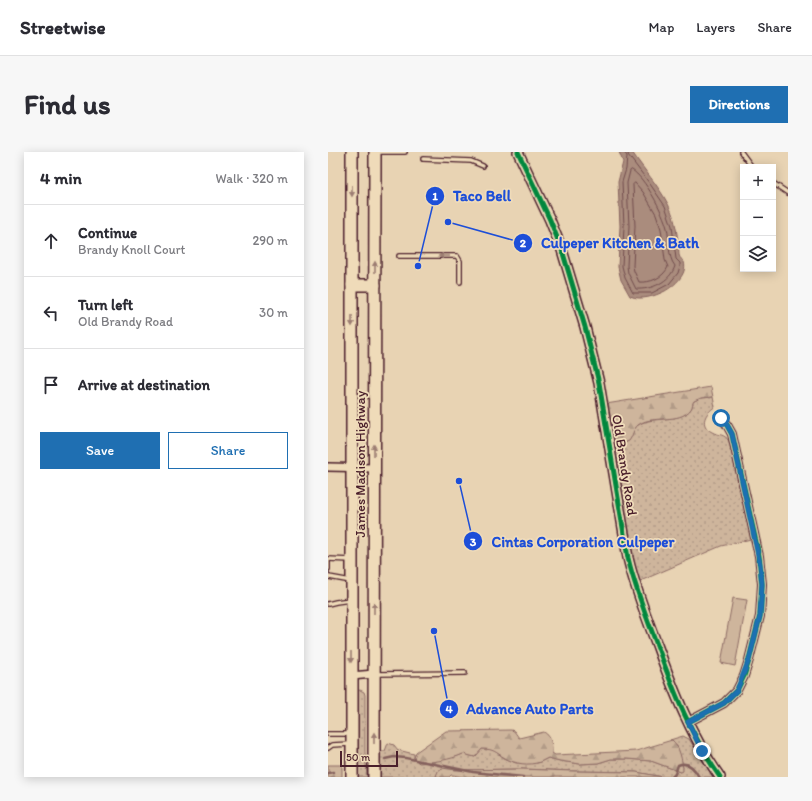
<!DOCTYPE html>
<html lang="en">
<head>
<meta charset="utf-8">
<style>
  body { margin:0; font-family:Itim,sans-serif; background:#f7f7f7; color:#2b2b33 }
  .controls { position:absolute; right:12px; top:12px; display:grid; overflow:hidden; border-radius:0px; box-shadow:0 2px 10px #0003 }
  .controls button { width:36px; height:36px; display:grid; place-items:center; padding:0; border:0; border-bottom:1px solid #e1e1e2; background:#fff; color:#2b2b33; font:20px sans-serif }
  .scale { position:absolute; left:12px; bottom:10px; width:58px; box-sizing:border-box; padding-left:4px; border:2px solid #4a1f2b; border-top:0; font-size:11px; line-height:14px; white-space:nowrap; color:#4a1f2b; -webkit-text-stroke:3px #efdbb9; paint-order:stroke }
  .stop { position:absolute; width:12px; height:12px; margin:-9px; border:3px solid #1f6fb2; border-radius:50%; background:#fff }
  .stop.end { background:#1f6fb2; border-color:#fff; box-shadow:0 1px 4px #0008 }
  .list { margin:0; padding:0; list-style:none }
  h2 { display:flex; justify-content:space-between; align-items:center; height:52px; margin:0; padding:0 16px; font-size:17px }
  h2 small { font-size:13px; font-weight:400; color:#7c7c81 }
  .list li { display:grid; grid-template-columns:26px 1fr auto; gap:12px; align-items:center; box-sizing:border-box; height:72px; padding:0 16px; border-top:1px solid #e1e1e2 }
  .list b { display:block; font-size:15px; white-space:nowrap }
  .list p { margin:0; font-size:13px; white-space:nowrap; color:#7c7c81 }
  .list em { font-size:13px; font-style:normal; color:#7c7c81 }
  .actions { display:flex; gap:8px; padding:12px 16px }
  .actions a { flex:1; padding:9px 0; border:1px solid #1f6fb2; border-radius:0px; text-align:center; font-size:14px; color:#1f6fb2 }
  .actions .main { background:#1f6fb2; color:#fff }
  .icon { flex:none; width:22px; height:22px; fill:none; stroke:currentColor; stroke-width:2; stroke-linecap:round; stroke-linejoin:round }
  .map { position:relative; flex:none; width:460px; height:625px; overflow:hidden; border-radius:0px }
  header { display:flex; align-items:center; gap:24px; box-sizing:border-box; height:56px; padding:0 20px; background:#fff; border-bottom:1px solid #e1e1e2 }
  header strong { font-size:19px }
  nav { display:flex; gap:22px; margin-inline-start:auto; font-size:14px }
  .intro { display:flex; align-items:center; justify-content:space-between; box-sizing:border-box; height:96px; padding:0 24px }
  h1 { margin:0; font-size:28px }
  .button { padding:10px 18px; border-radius:0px; background:#1f6fb2; color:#fff; font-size:14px; font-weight:700 }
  main { display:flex; gap:24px; padding:0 24px }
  aside { flex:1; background:#fff; border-radius:0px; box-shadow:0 2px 10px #0003 }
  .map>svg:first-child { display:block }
  .grass { fill:url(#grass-dots); stroke:#8c6a64 }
  .forest { fill:url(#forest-firs); stroke:#8c6a64 }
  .park { fill:#ceb59c; stroke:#8c6a64 }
  .water { fill:#aa8c7d; stroke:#84605c }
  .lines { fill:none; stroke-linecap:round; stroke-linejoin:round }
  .shore { stroke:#704b4c; stroke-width:1 }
  .stream { stroke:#84605c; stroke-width:2.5 }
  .service-casing { stroke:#4a1f2b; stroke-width:6 }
  .minor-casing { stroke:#4a1f2b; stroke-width:10 }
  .tertiary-casing { stroke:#4a1f2b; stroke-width:12 }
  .primary-casing { stroke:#4a1f2b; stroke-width:14 }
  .service { stroke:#efdbb9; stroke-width:3.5 }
  .minor { stroke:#efdbb9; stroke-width:7 }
  .tertiary { stroke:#efdbb9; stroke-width:9 }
  .primary { stroke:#efdbb9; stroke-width:11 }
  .cycleway-casing { stroke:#efdbb9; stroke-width:8 }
  .cycleway { stroke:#00873e; stroke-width:5 }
  .oneway { fill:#9c7d72 }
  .route { stroke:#1f6fb2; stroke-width:5 }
  .labels { text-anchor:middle; stroke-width:3.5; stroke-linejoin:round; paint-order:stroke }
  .street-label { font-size:14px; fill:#4a1f2b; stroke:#efdbb9 }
  .leader { fill:none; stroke:#1d4ed8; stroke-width:1.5 }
  .callout-dot { fill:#1d4ed8; stroke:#efdbb9; stroke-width:1.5 }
  .mark-label { font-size:12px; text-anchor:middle; font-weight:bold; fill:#fff }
  .callout-label { font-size:15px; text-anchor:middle; font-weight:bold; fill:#1d4ed8; stroke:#efdbb9; stroke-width:3.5; stroke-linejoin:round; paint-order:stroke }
</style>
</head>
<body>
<header>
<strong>Streetwise</strong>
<nav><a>Map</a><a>Layers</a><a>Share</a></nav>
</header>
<div class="intro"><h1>Find us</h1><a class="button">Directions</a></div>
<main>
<aside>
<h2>4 min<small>Walk · 320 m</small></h2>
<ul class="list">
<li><svg class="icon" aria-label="ahead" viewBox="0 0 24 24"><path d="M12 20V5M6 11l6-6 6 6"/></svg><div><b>Continue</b><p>Brandy Knoll Court</p></div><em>290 m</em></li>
<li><svg class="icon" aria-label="left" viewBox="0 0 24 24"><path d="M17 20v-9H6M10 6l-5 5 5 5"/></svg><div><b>Turn left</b><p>Old Brandy Road</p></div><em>30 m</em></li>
<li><svg class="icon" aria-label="arrive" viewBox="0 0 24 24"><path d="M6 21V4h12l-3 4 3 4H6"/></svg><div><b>Arrive at destination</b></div></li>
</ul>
<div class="actions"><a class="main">Save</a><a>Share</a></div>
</aside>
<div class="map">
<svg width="460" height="625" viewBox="0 0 460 625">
  <defs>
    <pattern id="grass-dots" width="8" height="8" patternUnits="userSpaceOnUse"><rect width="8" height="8" fill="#ceb59c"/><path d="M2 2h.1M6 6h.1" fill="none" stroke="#b29b87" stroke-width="1.8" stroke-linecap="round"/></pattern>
    <pattern id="forest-firs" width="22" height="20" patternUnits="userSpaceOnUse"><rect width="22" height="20" fill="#ceb59c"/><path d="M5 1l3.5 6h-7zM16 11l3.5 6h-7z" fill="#b29b87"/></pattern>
  </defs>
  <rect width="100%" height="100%" fill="#e8d3b3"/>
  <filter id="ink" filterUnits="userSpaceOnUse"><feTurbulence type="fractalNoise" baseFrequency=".025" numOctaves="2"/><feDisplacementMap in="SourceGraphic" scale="8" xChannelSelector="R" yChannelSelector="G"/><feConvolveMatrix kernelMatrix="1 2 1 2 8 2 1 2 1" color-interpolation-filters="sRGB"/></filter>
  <g filter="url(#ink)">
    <g class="grass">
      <path d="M385 245 387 255C378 260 370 273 384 280 391 284 396 281 401 289L423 387 393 394 310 430 307 423 285 291C309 295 300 278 312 272 326 264 353 271 363 257 365 254 364 251 366 249L373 246Z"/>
      <path d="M32 538 36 540 37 543V600L39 625H28L29 539Z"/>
      <path d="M355 584 361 587 385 625H335L308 620 245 619 194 617 128 618 118 616 108 623 110 625H51V599H57L60 591 66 593 70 598 86 602V606C103 606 119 609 135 602L147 605 154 597H162L167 599 176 606 188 611H210L220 606 232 609 252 612 270 611 283 607H299L323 609 353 620 355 616 350 596 344 588H342Z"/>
    </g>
    <g class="forest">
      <path d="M383 235 385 245 373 246 366 249C364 251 365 254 363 257 351 273 324 262 310 273 305 277 305 284 301 289L293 292 285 291 278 252Z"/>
      <path d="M183 578 186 579 191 586 216 580C224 585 224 593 224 601L227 603 308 599 344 588C351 593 355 610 355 619L353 620 323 609 299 607H283L270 611 252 612 232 609 220 606C217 607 215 609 212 610 201 614 187 612 177 606 167 600 166 597 154 597L147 605 135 602C122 608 106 610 91 611L86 606 88 600 118 579Z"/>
      <path d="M14 613V625H0V613Z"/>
      <path d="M114 616 128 618 194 617 245 619 308 620 335 625H164C154 624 146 625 136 625 132 625 128 623 123 623L121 625H110L108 624 110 619Z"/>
    </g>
    <path class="park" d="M405 446 419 448 407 514 393 511Z"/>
    <path class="water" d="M291 0H304C316 18 330 33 340 52 348 67 350 86 351 103 352 107 354 107 356 110 360 122 346 134 337 139 327 144 313 149 302 144L293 128 290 115 292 74 290 30 295 10Z"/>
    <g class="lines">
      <g class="shore">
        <path d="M296 0 299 4 298 17 294 30 296 74 294 114 297 126 305 141H324L341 132 350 121 352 114V111L348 107 344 74 337 54 322 32 300 3 301 0"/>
        <path d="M304 18C317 26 335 60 339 76 342 88 339 104 347 114 342 130 323 138 308 137L300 121 299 114 301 74 299 31 302 19Z"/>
        <path d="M307 31 315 40 328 62 333 77 337 108 340 115C335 126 322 131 311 130L306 119 305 114 307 74 305 33Z"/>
      </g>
      <g class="stream">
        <path d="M57 607 66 605 78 606 145 620 195 625"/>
        <path d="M0 621 5 620"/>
        <path d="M344 625 347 622 350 613C360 609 367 617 371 625"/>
      </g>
      <g class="service-casing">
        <g id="service">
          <path d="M49 0H77"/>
          <path d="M413 0 424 15"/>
          <path d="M95 7 143 9 155 14"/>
          <path d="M445 31 460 41"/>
          <path d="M71 104H129L132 109V130"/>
          <path d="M0 407 23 408"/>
          <path d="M0 417V407"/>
          <path d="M0 423 1 425 23 429"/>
          <path d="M0 452 8 450 22 448"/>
          <path d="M48 522 137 521"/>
          <path d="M0 582H23"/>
          <path d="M0 596 4 593 22 592"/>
        </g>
      </g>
      <g class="minor-casing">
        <g id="minor">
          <path d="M0 315 46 316"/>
          <path d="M23 524 46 522"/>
          <path d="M360 570 396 551 409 538 416 524 421 508 432 464 434 432 431 404 404 282 399 273 393 266"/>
        </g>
      </g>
      <g class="tertiary-casing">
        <path id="tertiary" d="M190 0 222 68 234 98 257 175 271 231 300 406C307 436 318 464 329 493 346 540 363 584 392 625"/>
      </g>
      <g class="primary-casing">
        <g id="primary">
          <path d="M24 133H47"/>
          <path d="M24 625V0"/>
          <path d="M46 625 47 0"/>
        </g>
      </g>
      <use href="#service" class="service"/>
      <use href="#minor" class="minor"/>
      <use href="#tertiary" class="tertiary"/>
      <use href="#primary" class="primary"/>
      <g class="cycleway-casing">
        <g id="cycleway">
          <path d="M190 0 222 68 234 98 257 175 271 231 300 406C307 436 318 464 329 493 346 540 363 584 392 625"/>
          <path d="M360 570 396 551 409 538 416 524 421 508 432 464 434 432 431 404 404 282 399 273 393 266"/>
        </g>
      </g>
      <use href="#cycleway" class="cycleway"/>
    </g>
    <defs><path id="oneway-solid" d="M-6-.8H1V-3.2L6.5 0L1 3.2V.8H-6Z"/></defs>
    <g class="oneway">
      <use href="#oneway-solid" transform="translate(24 39) rotate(90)"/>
      <use href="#oneway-solid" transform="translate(116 104) rotate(-180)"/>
      <use href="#oneway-solid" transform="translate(47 115) rotate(-90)"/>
      <use href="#oneway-solid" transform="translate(24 169) rotate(90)"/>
      <use href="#oneway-solid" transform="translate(46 298) rotate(-90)"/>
      <use href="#oneway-solid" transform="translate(46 456) rotate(-90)"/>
      <use href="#oneway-solid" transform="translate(23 505) rotate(90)"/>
      <use href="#oneway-solid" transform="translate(46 586) rotate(-90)"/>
    </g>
  </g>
  <g class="lines" filter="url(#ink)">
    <path class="route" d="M374 599 360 570 396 551 409 538 421 508 432 464 434 432 432 412 404 282 399 273 393 266"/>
  </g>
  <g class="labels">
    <g class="street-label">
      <text transform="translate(32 312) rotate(-90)" y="5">James Madison Highway</text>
      <text transform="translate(297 313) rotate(81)" y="5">Old Brandy Road</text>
    </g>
  </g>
  <path class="leader" d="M90 114L107 44M120 70L195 91M131 329L145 389M106 479L121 557"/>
  <g class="callout-dot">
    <circle cx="90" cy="114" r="4"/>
    <circle cx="120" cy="70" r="4"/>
    <circle cx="131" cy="329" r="4"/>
    <circle cx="106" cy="479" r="4"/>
    <circle cx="107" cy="44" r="10"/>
    <circle cx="195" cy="91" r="10"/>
    <circle cx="145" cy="389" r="10"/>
    <circle cx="121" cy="557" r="10"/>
  </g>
  <g class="mark-label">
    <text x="107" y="48">1</text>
    <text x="195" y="95">2</text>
    <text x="145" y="394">3</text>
    <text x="121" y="561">4</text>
  </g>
  <g class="callout-label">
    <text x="154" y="49">Taco Bell</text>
    <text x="292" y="96">Culpeper Kitchen &amp; Bath</text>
    <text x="255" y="395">Cintas Corporation Culpeper</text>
    <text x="202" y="562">Advance Auto Parts</text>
  </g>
</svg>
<div class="controls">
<button>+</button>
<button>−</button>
<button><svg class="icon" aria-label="layers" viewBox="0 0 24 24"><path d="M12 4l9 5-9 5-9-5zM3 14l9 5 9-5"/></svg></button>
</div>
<div class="scale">50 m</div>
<div class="stop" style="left:393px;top:266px"></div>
<div class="stop end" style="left:374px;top:599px"></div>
</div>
</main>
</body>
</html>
